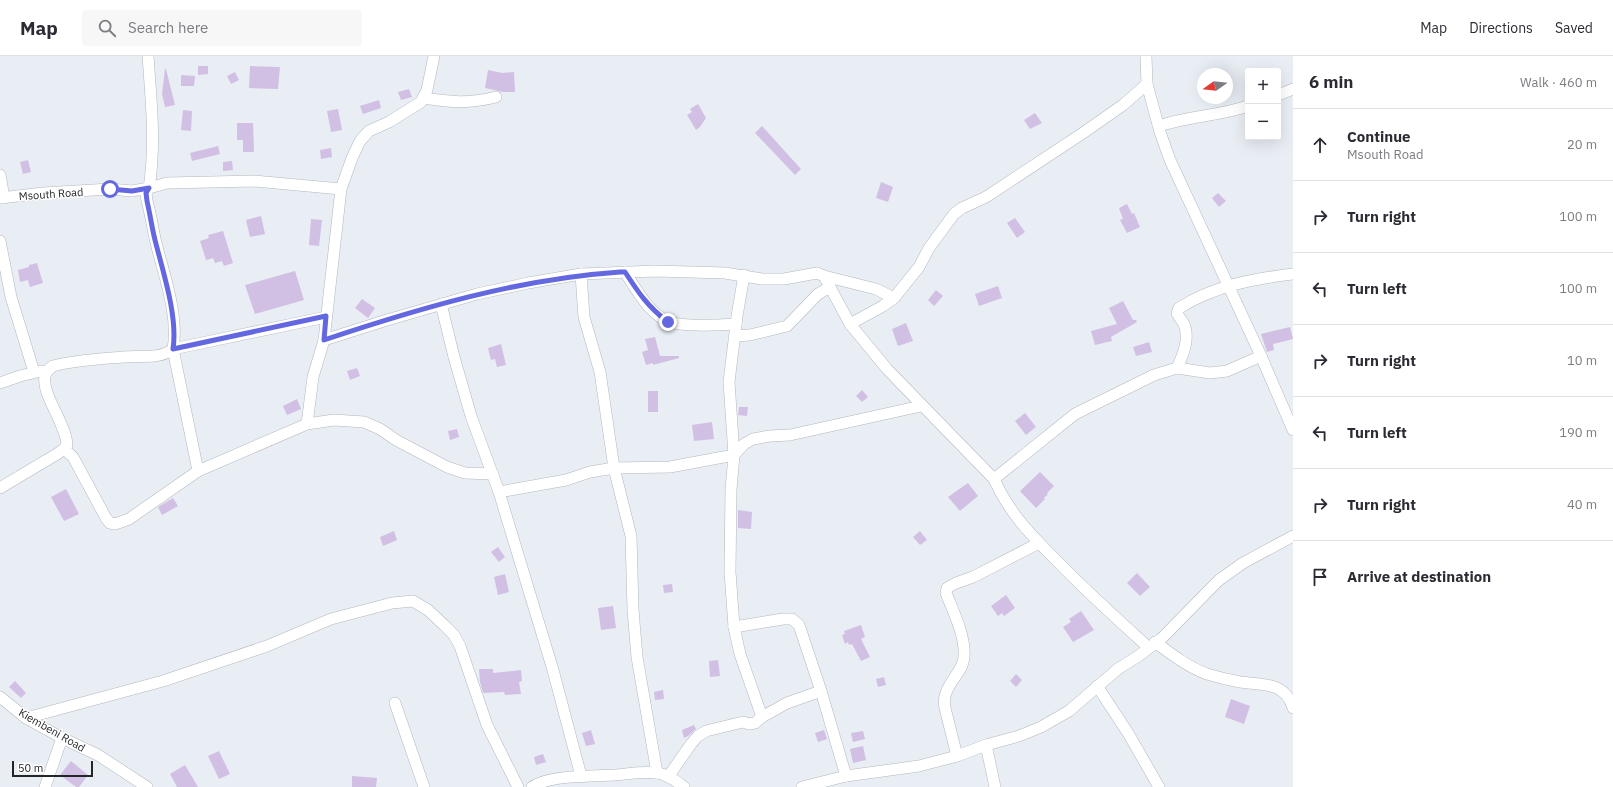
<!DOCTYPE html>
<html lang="en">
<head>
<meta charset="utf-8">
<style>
  body { margin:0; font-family:"IBM Plex Sans",sans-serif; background:#f7f7f7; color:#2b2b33 }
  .controls { position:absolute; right:12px; top:12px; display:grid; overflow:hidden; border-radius:4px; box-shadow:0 4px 16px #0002 }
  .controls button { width:36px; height:36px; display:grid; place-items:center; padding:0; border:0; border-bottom:1px solid #e1e1e2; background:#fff; color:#2b2b33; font:20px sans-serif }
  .compass { position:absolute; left:1197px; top:12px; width:36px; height:36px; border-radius:50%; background:#fff; box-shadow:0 4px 16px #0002; rotate:255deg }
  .scale { position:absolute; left:12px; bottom:10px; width:81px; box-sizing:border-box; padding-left:4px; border:2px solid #232527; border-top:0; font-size:11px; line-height:14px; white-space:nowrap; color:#232527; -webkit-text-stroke:3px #fff; paint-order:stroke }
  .stop { position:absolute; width:12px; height:12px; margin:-9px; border:3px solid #6468e0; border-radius:50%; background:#fff }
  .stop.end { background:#6468e0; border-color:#fff; box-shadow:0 1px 4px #0008 }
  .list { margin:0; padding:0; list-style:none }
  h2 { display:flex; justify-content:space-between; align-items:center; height:52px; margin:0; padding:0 16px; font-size:17px }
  h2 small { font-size:13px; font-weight:400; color:#7c7c81 }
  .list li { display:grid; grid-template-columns:26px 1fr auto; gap:12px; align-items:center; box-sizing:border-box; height:72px; padding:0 16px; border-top:1px solid #e1e1e2 }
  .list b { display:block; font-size:15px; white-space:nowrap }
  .list p { margin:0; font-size:13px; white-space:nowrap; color:#7c7c81 }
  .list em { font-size:13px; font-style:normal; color:#7c7c81 }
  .icon { flex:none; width:22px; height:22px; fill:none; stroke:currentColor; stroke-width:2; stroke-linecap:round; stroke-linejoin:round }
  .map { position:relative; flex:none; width:1293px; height:731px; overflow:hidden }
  header { display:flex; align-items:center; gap:24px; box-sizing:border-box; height:56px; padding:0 20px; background:#fff; border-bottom:1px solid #e1e1e2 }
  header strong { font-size:19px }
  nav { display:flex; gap:22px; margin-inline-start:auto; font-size:14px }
  .search { width:280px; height:36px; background:#f7f7f7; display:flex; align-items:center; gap:10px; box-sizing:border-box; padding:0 14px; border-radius:4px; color:#7c7c81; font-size:15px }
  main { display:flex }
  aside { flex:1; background:#fff }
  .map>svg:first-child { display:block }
  .building { fill:#d1c0e4 }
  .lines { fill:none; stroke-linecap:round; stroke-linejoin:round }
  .minor-casing { stroke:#b3b8be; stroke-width:12 }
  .minor { stroke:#fff; stroke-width:11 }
  .route { stroke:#6468e0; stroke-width:5 }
  .labels { text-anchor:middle; stroke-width:3; stroke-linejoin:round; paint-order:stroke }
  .street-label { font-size:11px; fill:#232527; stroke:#fff }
</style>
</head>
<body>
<header>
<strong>Map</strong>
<div class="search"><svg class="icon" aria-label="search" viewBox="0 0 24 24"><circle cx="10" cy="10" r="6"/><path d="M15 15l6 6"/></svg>Search here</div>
<nav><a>Map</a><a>Directions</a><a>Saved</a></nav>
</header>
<main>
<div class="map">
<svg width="1293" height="731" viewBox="0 0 1293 731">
  <rect width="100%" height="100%" fill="#e9edf4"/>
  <g class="building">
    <path d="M198 10H208V18L198 19Z"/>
    <path d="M250 10 280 11 278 33 249 32Z"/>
    <path d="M165 13H166L175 49 165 51 162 38Z"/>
    <path d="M488 14 502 17 514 16 515 36H503L485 32Z"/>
    <path d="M235 16 239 24 231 28 227 20Z"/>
    <path d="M181 19 195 20 194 30H181Z"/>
    <path d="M409 33 412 41 401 44 398 36Z"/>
    <path d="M379 44 381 52 363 58 360 50Z"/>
    <path d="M698 48 706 62 700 71 696 74 687 59 692 56 690 53Z"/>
    <path d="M338 53 342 74 331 76 327 55Z"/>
    <path d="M183 54 192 55 191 75 181 74Z"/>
    <path d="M1035 57 1042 67 1030 73 1024 64Z"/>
    <path d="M237 67H253L254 96H243V84H237Z"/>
    <path d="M762 70 801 113 795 119 755 77Z"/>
    <path d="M218 90 220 98 192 105 190 97Z"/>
    <path d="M331 92 332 101 321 103 320 94Z"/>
    <path d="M28 104 31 116 23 118 20 106Z"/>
    <path d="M232 105 233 114 223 115V106Z"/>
    <path d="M881 126 893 131 888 146 876 142Z"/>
    <path d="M1218 137 1226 145 1219 151 1212 142Z"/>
    <path d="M1127 148 1132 158 1134 157 1140 171 1127 177 1120 164 1123 163 1119 152Z"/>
    <path d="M261 160 265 178 250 181 246 164Z"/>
    <path d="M1015 162 1025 176 1017 182 1007 167Z"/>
    <path d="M311 163 322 164 319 190 309 189Z"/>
    <path d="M223 175 233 207 224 210 222 205 215 207 213 202 206 204 200 185 209 182 208 179Z"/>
    <path d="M37 207 43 227 30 231 28 224 20 226 18 214 29 211V209Z"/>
    <path d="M295 215 304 244 255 258 245 229Z"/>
    <path d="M998 230 1002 242 979 250 975 238Z"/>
    <path d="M936 234 943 240 934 250 928 244Z"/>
    <path d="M362 243 375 252 368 262 355 252Z"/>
    <path d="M1123 245 1133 264H1136L1137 266 1111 281 1112 285 1095 289 1091 275 1117 268 1109 252Z"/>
    <path d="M906 267 913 285 898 290 892 273Z"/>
    <path d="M1290 271 1293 283 1273 288 1274 294 1267 296 1261 278Z"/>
    <path d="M655 281 660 300H679V302L653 309V307L646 309 642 296 648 294 645 283Z"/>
    <path d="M1149 286 1152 296 1136 300 1133 291Z"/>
    <path d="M501 288 506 309 497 311 495 303 491 304 488 292Z"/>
    <path d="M357 312 360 320 350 324 347 315Z"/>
    <path d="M862 334 868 341 862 346 856 340Z"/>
    <rect x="648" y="335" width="10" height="21"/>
    <path d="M297 343 301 353 287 359 283 350Z"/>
    <path d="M739 351H748L747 360 738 359Z"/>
    <path d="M1025 357 1036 371 1026 379 1015 365Z"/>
    <path d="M712 366 714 383 694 385 692 369Z"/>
    <path d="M457 373 459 381 450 384 448 375Z"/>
    <path d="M1040 416 1054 430 1047 437 1048 438 1044 442 1045 443 1036 452 1020 435Z"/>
    <path d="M968 427 978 440 960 455 948 441Z"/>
    <path d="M66 433 79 458 64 465 51 441Z"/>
    <path d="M173 442 178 450 162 459 158 451Z"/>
    <path d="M738 454 752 456 751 473 738 472Z"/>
    <path d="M394 475 397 484 383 490 380 481Z"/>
    <path d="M920 475 927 484 920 489 913 481Z"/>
    <path d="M498 491 505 501 499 506 491 496Z"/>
    <path d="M1137 517 1150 531 1140 540 1127 527Z"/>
    <path d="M505 518 509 536 498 539 494 521Z"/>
    <path d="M672 528 673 536 664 537 663 529Z"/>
    <path d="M1006 539 1015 552 1004 560 1002 557 998 560 991 550Z"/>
    <path d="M613 550 616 572 601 574 598 552Z"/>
    <path d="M1081 555 1094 574 1073 586 1063 571 1071 566 1069 563Z"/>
    <path d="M861 569 865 581 861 583 870 601 861 605 852 588 849 589 848 586 845 588 842 579 845 578 844 575Z"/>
    <path d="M718 604 720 620 710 621 709 605Z"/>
    <path d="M479 613H493V617L521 614 522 625 519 626 521 638 505 639 504 636 483 637 480 626Z"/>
    <path d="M1016 618 1022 624 1016 631 1010 625Z"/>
    <path d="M884 621 886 629 878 631 876 623Z"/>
    <path d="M15 625 26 637 21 642 9 631Z"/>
    <path d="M663 634 664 643 655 644 654 636Z"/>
    <path d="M1231 643 1250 650 1244 668 1225 661Z"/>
    <path d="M694 669 696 673 688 680 684 682 682 674Z"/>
    <path d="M591 674 595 688 586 690 582 677Z"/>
    <path d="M824 674 827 683 818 686 815 677Z"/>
    <path d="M863 675 865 683 853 686 851 677Z"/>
    <path d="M863 690 866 704 853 707 850 693Z"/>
    <path d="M219 695 230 718 219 723 208 700Z"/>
    <path d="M543 698 546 706 536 709 534 701Z"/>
    <path d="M71 705 88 719 79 731H76L60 719Z"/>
    <path d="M185 709 198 731H177L170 718Z"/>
    <path d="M352 720 377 722 376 731H352Z"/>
  </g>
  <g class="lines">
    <g class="minor-casing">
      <g id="minor">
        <path d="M1146 0 1147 28 1160 76 1170 104 1261 300 1293 374"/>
        <path d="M1278 39 1293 33"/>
        <path d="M423 42C450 46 469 48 496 41"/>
        <path d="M1159 70C1188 60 1219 60 1248 50"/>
        <path d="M0 119 4 142"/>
        <path d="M0 142 43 137 110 133 132 135 149 132C156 88 151 44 148 0"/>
        <path d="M0 185 11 241 34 316"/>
        <path d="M625 216C636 233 648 256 667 265 681 271 720 269 736 268"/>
        <path d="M581 218 584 261 600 316 614 412 631 480 633 554 637 601 657 717"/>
        <path d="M824 220 876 233 894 242"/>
        <path d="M441 248 454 301 471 360 499 436 553 614 581 720"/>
        <path d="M850 268 883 250 894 242 919 211 929 192 954 158 962 152 986 141 1083 77 1123 49 1147 28"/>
        <path d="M735 280 750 279 787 270 818 238 830 231"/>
        <path d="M324 284 387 264 477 238 528 227 581 218 655 215 725 217 762 223H784L817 217 824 220 850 268 887 313 994 423C1009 457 1031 479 1057 505 1086 535 1117 563 1148 591"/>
        <path d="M1177 312C1183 299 1189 285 1185 271 1184 266 1179 262 1177 257L1179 252C1214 230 1252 223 1293 218"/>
        <path d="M0 327 20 320 41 315"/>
        <path d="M307 368 313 321 324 284 341 133 352 102 360 85 369 75 389 66 421 46 427 34 434 0"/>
        <path d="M64 393 73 401 106 462 110 467 115 468 129 463 198 415 307 368 334 364 364 366 380 373 396 384 447 411 465 417 493 418"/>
        <path d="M198 415 173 293 326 261"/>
        <path d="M994 423 1075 358 1154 319 1177 312 1210 317 1227 315 1261 300"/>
        <path d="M0 432 57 398 64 393 67 389C66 367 41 338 45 320 46 315 49 313 53 310 76 304 99 303 123 301 140 299 159 304 173 293 179 260 164 219 156 187 153 174 151 159 147 145L146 137 149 132 167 127 254 125 341 133"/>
        <path d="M499 436 566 424 590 416 614 412 670 411 734 399 729 326 737 260 744 219"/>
        <path d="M734 571 783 563H792L799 569 821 635 846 720"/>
        <path d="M1155 586C1171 598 1188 611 1207 618 1217 621 1229 624 1240 626 1261 629 1285 625 1293 652"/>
        <path d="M1097 630 1128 677 1159 731"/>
        <path d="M0 641 26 662 62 682 98 699 147 731"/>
        <path d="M395 647 424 731"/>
        <path d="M762 661 740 598 734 571 730 516 731 434 734 399 744 388 753 383 770 380 790 379 921 350"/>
        <path d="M26 662 163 625 267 590 331 563 392 547 413 545 428 554 444 569 454 579 460 590 487 669 518 731"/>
        <path d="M986 689 995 731"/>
        <path d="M957 700 945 652C944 647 944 642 946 637 950 624 963 615 964 601 966 581 953 555 946 537L947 532 956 527 973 521 1039 487"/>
        <path d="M668 721 691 688 698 680 706 675 743 666 749 668 755 667 762 661 787 647 821 635"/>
        <path d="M45 731 62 682"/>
        <path d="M532 731C549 719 593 720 614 719 628 718 643 715 657 717 667 718 676 725 684 731"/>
        <path d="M802 731 846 720 919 710 957 700 986 689 1019 680 1041 671 1069 655 1119 612 1137 601 1161 583 1219 524 1243 507 1293 480"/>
      </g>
    </g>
    <use href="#minor" class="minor"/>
  </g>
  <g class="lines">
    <path class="route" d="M110 133 132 135 149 132 146 137 147 145C150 158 152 172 155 184 163 216 178 261 173 293L326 260 324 284C420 252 518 223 620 216H625C638 236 648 251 668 266"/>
  </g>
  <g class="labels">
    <g class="street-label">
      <text transform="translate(51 138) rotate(-4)" y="4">Msouth Road</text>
      <text transform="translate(52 674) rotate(30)" y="4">Kiembeni Road</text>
    </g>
  </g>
</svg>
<div class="controls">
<button>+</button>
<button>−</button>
</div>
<svg class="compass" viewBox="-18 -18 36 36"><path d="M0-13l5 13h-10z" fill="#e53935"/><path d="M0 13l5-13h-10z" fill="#7c7c81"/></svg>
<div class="scale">50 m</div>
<div class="stop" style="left:110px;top:133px"></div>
<div class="stop end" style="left:668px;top:266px"></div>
</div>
<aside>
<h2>6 min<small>Walk · 460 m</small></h2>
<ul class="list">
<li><svg class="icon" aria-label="ahead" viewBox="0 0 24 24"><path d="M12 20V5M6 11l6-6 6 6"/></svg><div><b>Continue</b><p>Msouth Road</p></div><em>20 m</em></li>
<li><svg class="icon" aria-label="right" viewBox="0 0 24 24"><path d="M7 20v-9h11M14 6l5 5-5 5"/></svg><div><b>Turn right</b></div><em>100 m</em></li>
<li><svg class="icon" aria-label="left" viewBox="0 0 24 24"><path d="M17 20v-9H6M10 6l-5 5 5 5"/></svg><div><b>Turn left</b></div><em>100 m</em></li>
<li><svg class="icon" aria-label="right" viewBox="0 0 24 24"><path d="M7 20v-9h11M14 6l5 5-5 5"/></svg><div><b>Turn right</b></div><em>10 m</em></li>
<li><svg class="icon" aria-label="left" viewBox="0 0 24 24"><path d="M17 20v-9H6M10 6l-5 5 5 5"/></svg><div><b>Turn left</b></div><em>190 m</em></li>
<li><svg class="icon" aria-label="right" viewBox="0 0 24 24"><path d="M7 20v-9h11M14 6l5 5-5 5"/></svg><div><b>Turn right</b></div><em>40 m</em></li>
<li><svg class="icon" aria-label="arrive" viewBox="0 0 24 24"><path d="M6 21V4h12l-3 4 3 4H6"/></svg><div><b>Arrive at destination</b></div></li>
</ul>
</aside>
</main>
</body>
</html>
